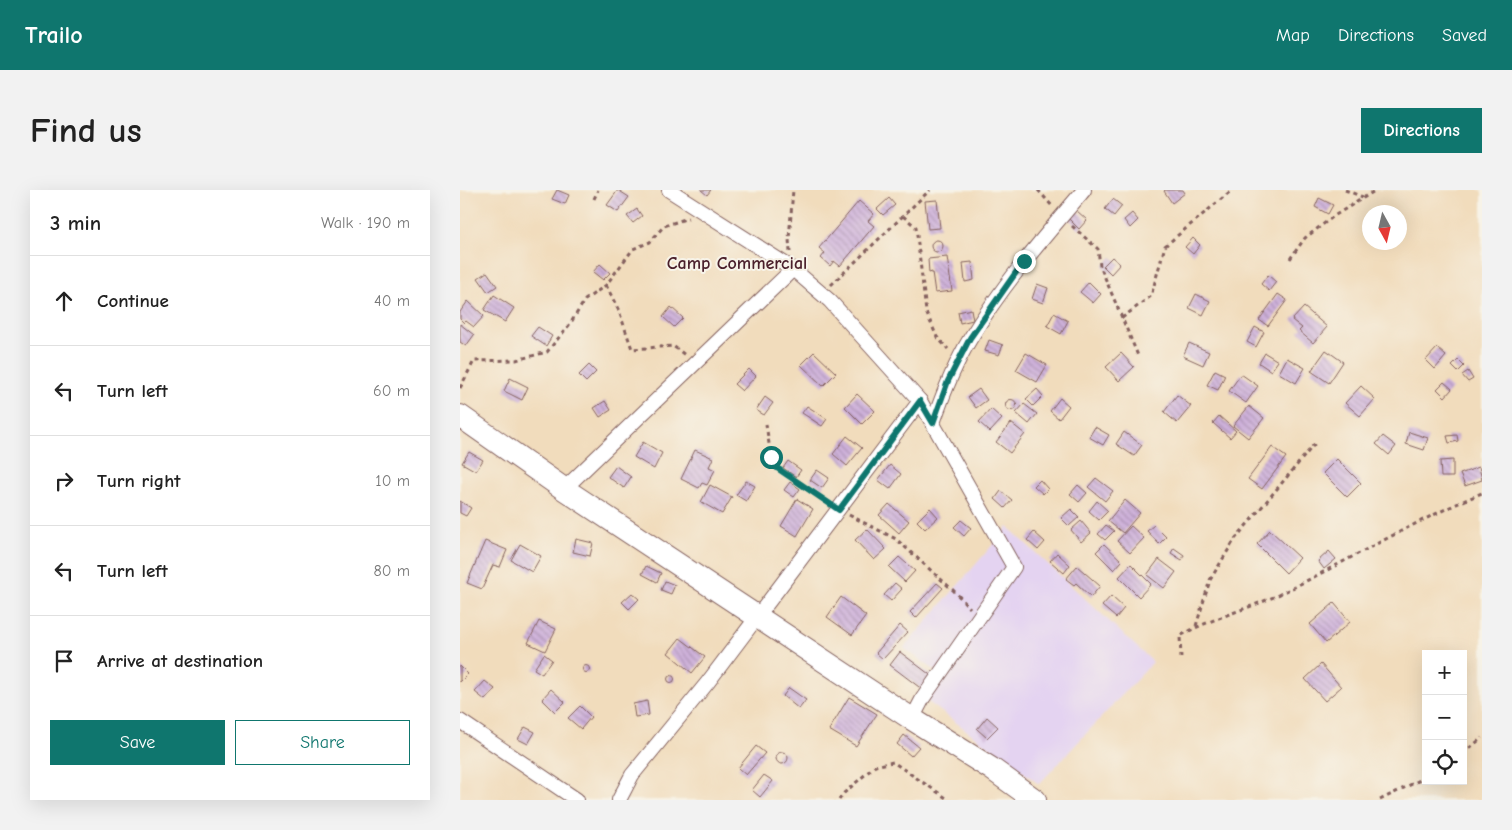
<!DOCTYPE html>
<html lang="en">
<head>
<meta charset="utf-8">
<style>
  body { margin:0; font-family:"Comic Neue",sans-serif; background:#f2f2f2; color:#222 }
  .controls { position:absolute; right:15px; bottom:15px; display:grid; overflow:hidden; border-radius:0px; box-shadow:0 5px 20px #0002 }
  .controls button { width:45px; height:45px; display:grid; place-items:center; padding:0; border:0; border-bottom:1px solid #e0e0e0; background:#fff; color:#222; font:25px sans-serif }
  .compass { position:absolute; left:902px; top:15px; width:45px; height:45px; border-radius:50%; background:#fff; box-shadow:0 5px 20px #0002; rotate:172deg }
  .stop { position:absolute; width:15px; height:15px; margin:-11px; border:4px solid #0f766e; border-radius:50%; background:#fff }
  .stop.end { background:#0f766e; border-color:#fff; box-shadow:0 1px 5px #0008 }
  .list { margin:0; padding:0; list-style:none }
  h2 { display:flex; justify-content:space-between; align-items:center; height:65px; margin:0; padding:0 20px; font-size:21px }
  h2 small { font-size:16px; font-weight:400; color:#767676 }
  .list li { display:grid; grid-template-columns:32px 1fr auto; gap:15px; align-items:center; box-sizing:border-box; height:90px; padding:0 20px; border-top:1px solid #e0e0e0 }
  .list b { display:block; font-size:19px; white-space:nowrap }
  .list em { font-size:16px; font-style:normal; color:#767676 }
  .actions { display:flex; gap:10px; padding:15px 20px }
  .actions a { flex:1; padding:11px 0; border:1px solid #0f766e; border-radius:0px; text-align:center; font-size:18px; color:#0f766e }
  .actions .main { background:#0f766e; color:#fff }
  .icon { flex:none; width:28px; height:28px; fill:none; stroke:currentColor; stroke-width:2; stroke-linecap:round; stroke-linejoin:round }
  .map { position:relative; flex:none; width:1022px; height:610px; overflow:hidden; border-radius:0px }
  header { display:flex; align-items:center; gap:30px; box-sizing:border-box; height:70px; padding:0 25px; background:#0f766e; color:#fff }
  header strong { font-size:24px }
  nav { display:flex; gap:28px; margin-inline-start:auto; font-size:18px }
  .intro { display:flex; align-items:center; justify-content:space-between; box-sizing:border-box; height:120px; padding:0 30px }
  h1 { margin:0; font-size:35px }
  .button { padding:12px 22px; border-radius:0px; background:#0f766e; color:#fff; font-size:18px; font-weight:700 }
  main { display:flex; gap:30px; padding:0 30px }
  aside { flex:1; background:#fff; border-radius:0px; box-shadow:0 5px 20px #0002 }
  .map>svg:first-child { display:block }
  .built { fill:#e4d3f1 }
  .building { fill:url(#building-back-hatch) }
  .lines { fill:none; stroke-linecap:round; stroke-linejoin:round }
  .street-casing { stroke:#84615e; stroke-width:16 }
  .primary-casing { stroke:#84615e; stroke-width:24 }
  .path { stroke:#84615e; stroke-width:3; stroke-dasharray:4 4; stroke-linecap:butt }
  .street { stroke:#fff; stroke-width:14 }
  .primary { stroke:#fff; stroke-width:22 }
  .route { stroke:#0f766e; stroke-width:6 }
  .labels { text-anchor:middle; stroke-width:4; stroke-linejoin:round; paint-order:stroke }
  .neighbourhood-label { font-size:18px; font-weight:bold; fill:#4a1f2b; stroke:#f7f3e8 }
</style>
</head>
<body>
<header>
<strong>Trailo</strong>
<nav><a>Map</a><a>Directions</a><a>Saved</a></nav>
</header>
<div class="intro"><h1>Find us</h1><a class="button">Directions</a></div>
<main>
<aside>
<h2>3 min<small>Walk · 190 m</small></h2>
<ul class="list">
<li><svg class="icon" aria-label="ahead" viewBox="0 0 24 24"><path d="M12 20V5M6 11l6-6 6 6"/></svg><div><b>Continue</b></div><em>40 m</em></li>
<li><svg class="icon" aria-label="left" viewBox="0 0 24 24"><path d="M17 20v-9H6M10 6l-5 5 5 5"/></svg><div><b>Turn left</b></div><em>60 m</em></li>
<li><svg class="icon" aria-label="right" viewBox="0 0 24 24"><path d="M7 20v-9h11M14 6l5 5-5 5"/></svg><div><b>Turn right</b></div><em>10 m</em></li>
<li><svg class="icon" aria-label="left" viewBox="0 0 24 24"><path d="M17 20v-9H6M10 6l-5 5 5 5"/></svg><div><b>Turn left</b></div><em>80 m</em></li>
<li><svg class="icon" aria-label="arrive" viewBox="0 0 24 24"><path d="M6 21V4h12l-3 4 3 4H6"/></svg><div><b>Arrive at destination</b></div></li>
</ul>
<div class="actions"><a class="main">Save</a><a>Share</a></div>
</aside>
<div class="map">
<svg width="1022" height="610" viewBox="0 0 1022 610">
  <defs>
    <pattern id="building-back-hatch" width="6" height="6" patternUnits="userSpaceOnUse" patternTransform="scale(1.25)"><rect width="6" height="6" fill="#ceb1da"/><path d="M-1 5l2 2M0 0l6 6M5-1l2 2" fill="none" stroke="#a98fb1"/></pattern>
  </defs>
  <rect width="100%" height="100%" fill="#f7f3e8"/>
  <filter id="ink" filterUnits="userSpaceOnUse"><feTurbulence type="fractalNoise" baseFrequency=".02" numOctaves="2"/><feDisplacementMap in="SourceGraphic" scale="10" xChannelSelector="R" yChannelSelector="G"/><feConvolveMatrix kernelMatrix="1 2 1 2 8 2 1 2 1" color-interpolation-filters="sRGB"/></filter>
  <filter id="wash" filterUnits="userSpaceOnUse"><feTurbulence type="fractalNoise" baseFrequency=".0096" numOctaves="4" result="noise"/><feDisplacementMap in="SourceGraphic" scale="20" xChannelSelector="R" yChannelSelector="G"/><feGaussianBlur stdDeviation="1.12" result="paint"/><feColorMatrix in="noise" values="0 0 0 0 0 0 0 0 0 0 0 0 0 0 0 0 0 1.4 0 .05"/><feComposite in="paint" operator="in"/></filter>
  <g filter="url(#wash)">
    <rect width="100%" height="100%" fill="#f1dcbc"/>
    <path class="built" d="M548 337 693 472 579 594 463 508 480 484 444 458Z"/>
    <g id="blocks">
      <g class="building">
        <path d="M97 0 109 5 105 14 92 9Z"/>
        <path d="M158 0 169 7 158 22 147 15Z"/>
        <path d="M241 0H251L247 5Z"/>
        <path d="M705 0H723L725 3 712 13 704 1Z"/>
        <path d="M429 8 435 15 423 25 417 19Z"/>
        <path d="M859 8 873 15 868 24 855 17Z"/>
        <path d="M653 9 662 16 654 26 645 19Z"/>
        <path d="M477 10 480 38 468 39 465 11Z"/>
        <path d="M399 11 414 24 408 31 414 36 380 76 374 71 370 76 361 68 365 63 359 58Z"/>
        <path d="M177 19 182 26 173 33 167 26Z"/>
        <path d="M616 20 627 30 619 39 608 28Z"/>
        <path d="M672 23 678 30 670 38 664 30Z"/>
        <path d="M733 48 740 55 733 64 725 57Z"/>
        <circle cx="477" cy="56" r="6"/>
        <path d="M487 67 492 101 475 103 472 82 469 83 468 69Z"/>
        <path d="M652 67 660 74 651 84 643 76Z"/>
        <path d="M512 72 514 90 505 92 503 73Z"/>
        <path d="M140 74 150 83 143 90 133 82Z"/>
        <path d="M27 82 37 96 28 102 18 88Z"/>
        <path d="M808 85 816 92 809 101 801 94Z"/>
        <path d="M629 92 641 104 633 113 620 102Z"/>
        <path d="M577 94 588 98 583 113 572 109Z"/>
        <path d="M736 104 750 111 743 125 729 118Z"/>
        <path d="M818 104 827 110 808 136 799 130Z"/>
        <path d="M34 105 54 118 45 132 24 120Z"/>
        <path d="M8 111 24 126 14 137 6 131 4 133 0 129V122Z"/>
        <path d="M211 117 223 128 214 137 203 127Z"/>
        <path d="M844 117 867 137 853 153 839 141 842 138 832 130Z"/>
        <path d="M511 119 513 130 500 133 498 122Z"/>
        <path d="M594 123 608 131 601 144 587 136Z"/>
        <path d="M0 134 14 145 6 156 0 152Z"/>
        <path d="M78 137 92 146 86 156 71 146Z"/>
        <path d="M795 137 804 142 796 157 787 152Z"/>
        <path d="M529 150 543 155 539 165 525 161Z"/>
        <path d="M729 153 749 162 743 175 723 166Z"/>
        <path d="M977 158 986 166 975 179 966 170Z"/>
        <path d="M866 160 883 172 869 193 851 181Z"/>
        <path d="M354 162 376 183 363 196 341 175Z"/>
        <path d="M566 163 587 175 577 192 556 180Z"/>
        <path d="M661 163 674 177 659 191 646 177Z"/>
        <path d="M805 163 818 171 811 181 799 173Z"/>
        <path d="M827 168 845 178 836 193 819 183Z"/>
        <path d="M998 170 1004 176 998 182 992 176Z"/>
        <path d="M129 175 136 182 126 192 119 185Z"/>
        <path d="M289 179 296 186 282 201 274 194Z"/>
        <path d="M755 180 765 185 758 200 747 195Z"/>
        <path d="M1008 181 1013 189 1008 192 1002 185Z"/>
        <path d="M781 184 798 196 786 213 769 201Z"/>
        <path d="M50 188 68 197 62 210 44 201Z"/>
        <path d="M984 192 992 199 985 207 977 199Z"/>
        <path d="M901 196 915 209 900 226 885 213Z"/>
        <path d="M519 199 527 210 516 218 508 207Z"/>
        <path d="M577 199 583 206 573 216 566 209Z"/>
        <path d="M397 204 415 221 402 234 385 217Z"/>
        <path d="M717 205 731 216 717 233 704 222Z"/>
        <path d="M305 207 313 213 304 225 296 220Z"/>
        <path d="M600 208 609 216 599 229 590 221Z"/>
        <circle cx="551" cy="215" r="5.5"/>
        <path d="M145 211 151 220 140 227 134 218Z"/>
        <path d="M564 214 577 224 569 234 556 223Z"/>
        <path d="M347 216 367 229 362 236 342 223Z"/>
        <path d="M789 216 804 228 788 248 773 236Z"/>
        <path d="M531 219 542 229 530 242 519 232Z"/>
        <path d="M759 226 776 241 770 248 753 233Z"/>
        <path d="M551 233 565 244 550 263 536 252Z"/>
        <path d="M635 237 649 245 643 255 629 247Z"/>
        <path d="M664 242 682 255 674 266 656 254Z"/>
        <path d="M949 242 968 248 964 260 946 254Z"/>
        <path d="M997 245 998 251 989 253 987 246Z"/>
        <path d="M387 246 402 258 387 276 373 264Z"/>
        <path d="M923 246 936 256 929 265 916 254Z"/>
        <path d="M183 252 202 263 194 279 174 267Z"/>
        <path d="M812 257 826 267 802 299 788 289Z"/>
        <path d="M235 260 253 268 249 277 255 280 247 295 242 293 239 298 221 289Z"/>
        <path d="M9 262 23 270 16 281 2 273Z"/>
        <path d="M877 269 901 293 887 307 863 283Z"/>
        <path d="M993 270V287H981L980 271Z"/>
        <path d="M328 271 341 280 336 287 323 278Z"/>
        <path d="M430 275 441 284 430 299 418 290Z"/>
        <path d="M156 276 171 287 164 298 148 287Z"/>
        <path d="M1019 277 1022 290 1005 296 1000 284Z"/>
        <path d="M357 280 369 288 362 298 350 290Z"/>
        <path d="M636 288 653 301 645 311 628 297Z"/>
        <path d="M580 290 588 299 583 304 574 296Z"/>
        <path d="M286 291 295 296 286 311 276 305Z"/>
        <path d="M330 292 340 299 334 307 324 300Z"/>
        <path d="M250 295 272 307 262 324 241 312Z"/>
        <path d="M618 295 627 303 619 312 610 304Z"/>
        <path d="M541 301 552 310 545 318 535 309Z"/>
        <path d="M337 309 353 319 337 346 321 336Z"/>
        <path d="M665 310 680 323 663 343 648 331Z"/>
        <path d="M0 311 11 318 6 326 0 323Z"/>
        <path d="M637 311 648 321 639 330 629 321Z"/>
        <path d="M429 314 449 331 439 343 419 325Z"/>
        <path d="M470 318 478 327 465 339 457 331Z"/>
        <path d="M611 319 619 327 609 336 601 328Z"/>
        <path d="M501 330 511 338 504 346 494 337Z"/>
        <path d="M621 331 631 343 621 352 611 340Z"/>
        <path d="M646 335 654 341 645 350 638 344Z"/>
        <path d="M694 335 706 347 699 354 687 341Z"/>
        <path d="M671 336 684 348 670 363 657 351Z"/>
        <path d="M407 339 426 359 414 370 395 350Z"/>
        <path d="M810 340 840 368 826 383 797 354Z"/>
        <path d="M574 342 585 352 578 360 567 350Z"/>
        <path d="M116 349 133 353 130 366 113 362Z"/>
        <path d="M25 351 47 360 40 377 33 375 22 399 7 393Z"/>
        <path d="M60 354 81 366 72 382 51 370Z"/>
        <path d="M644 354 662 371 654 380 636 362Z"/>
        <path d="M714 358 724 365 722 370 711 363Z"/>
        <path d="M869 361 876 369 864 379 858 371Z"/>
        <path d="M597 363 610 375 604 383 590 371Z"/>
        <path d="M439 367 455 381 445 392 429 377Z"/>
        <path d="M699 369 716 382 704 398 687 385Z"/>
        <path d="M671 374 691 394 679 407 659 387Z"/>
        <path d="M186 376 201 383 197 392 182 384Z"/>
        <path d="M617 376 640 396 631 407 616 393 614 395 606 389Z"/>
        <path d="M205 391 215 395 211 404 201 400Z"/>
        <path d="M435 393 442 399 431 411 424 405Z"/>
        <path d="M477 393 483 398 456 428 450 422Z"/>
        <path d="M172 403 179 409 169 419 162 412Z"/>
        <path d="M651 406 664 418 656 428 642 416Z"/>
        <path d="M381 407 406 426 392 445 367 427Z"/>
        <path d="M874 413 890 432 866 453 850 434Z"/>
        <path d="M79 431 96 439 85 461 68 453Z"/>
        <path d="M440 435 448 442 423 469 416 463Z"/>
        <path d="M220 448 245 467 232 483 208 463Z"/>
        <path d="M440 462 473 487 463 500 430 475Z"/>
        <path d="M84 464 92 470 82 484 74 479Z"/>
        <path d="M861 474 881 497 865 511 845 489Z"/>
        <circle cx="126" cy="479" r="3.5"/>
        <path d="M0 476 8 484 0 492Z"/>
        <circle cx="211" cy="489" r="3.5"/>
        <path d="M25 491 35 499 25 510 15 502Z"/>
        <path d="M329 498 346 510 339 519 323 506Z"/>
        <path d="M91 499 105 512 95 522 82 509Z"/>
        <path d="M389 507 417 524 396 556 369 540Z"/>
        <path d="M187 511 189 525 175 527 173 514Z"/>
        <path d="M120 516 131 527 121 539 108 528Z"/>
        <path d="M527 527 538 537 527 548 517 539Z"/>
        <path d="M65 537 75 542 68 554 58 549Z"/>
        <path d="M444 545 459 557 451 566 437 554Z"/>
        <path d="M296 556 305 563 286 585 278 578Z"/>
        <circle cx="322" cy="568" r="6"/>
        <path d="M304 585 313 591 300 607 292 600Z"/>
      </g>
    </g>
  </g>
  <g filter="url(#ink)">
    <use href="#blocks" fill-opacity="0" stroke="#84615e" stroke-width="1"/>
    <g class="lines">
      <g class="street-casing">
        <g id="street">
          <path d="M209 0 333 79"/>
          <path d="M473 233C483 204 494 175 510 149 542 95 584 47 624 0"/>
          <path d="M104 299 333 79 370 111 460 211 554 377 463 508 452 529"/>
          <path d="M0 531 117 610"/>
          <path d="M159 610 172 585 248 492 460 211"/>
        </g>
      </g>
      <g class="primary-casing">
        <path id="primary" d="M0 226 104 299 452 529 532 579 575 610"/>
      </g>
      <g class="path">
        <path d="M578 0 592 16"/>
        <path d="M885 0 903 7"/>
        <path d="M134 9 138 0"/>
        <path d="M443 26 456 37 466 122 477 147 488 159"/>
        <path d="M612 36 638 59 640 76 679 168"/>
        <path d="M330 62 329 49 333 0"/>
        <path d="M830 69 845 48 874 26 916 0"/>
        <path d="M146 95 159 121 172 159 213 156 225 165"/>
        <path d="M371 95 470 0"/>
        <path d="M662 128 691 106 705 56 772 0"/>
        <path d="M0 198 14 171 56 170 87 162 110 134 125 110 146 95 173 59 190 52 204 36 228 28"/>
        <path d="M306 234 311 267 317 278 367 312"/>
        <path d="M389 325 436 349 494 401 510 418"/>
        <path d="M736 436 750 390 775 349 857 251"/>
        <path d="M721 468 720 446C751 428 786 420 818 405 886 372 952 332 1022 303"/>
        <path d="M1003 563 1022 548"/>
        <path d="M379 610 384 603 415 576 433 572 489 610"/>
        <path d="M920 610 966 587"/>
      </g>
      <use href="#street" class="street"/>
      <use href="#primary" class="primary"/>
    </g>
  </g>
  <g class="lines" filter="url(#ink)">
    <path class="route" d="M311 267 317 278 379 320 460 211 473 233 488 191 510 148 564 71"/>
  </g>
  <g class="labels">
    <g class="neighbourhood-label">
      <text x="277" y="79">Camp Commercial</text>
    </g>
  </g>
</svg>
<div class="controls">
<button>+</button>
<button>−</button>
<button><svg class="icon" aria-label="locate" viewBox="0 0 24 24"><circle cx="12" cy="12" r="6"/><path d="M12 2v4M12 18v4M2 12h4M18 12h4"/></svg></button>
</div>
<svg class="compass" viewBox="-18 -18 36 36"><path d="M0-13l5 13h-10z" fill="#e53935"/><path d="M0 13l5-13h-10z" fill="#767676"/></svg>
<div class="stop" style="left:311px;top:267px"></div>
<div class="stop end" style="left:564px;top:71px"></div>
</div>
</main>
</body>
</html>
